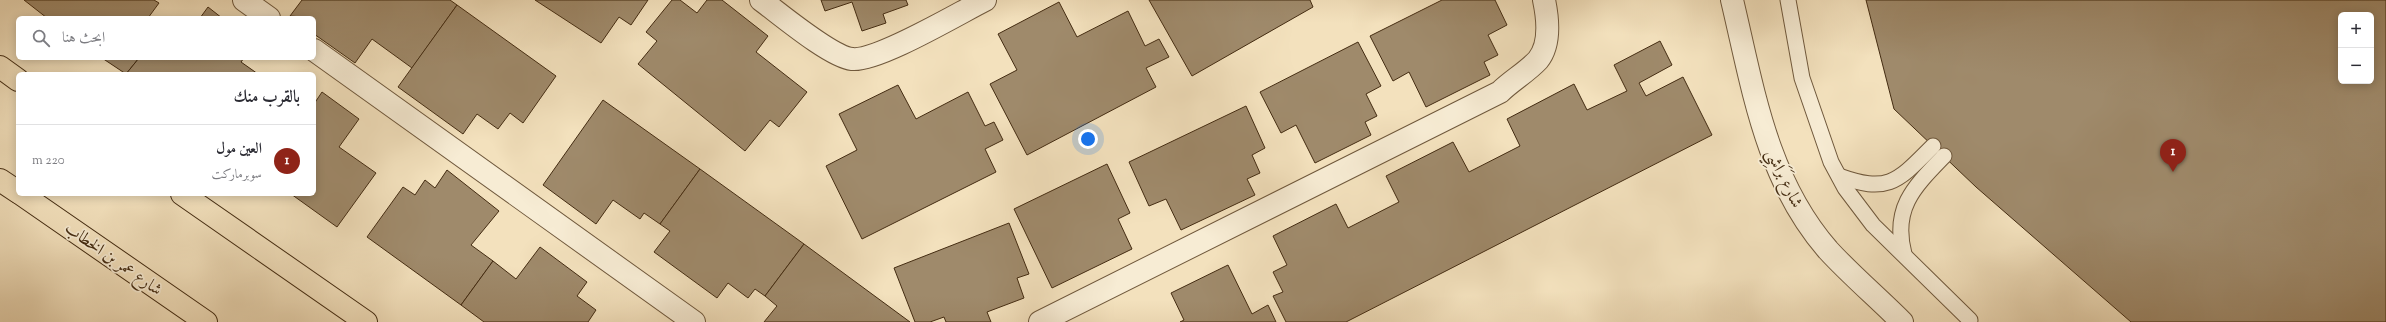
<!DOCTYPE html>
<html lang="ar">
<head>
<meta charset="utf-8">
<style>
  body { margin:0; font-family:"Sorts Mill Goudy",Amiri,serif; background:#f2f2f3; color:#2b2b33; direction:rtl }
  .controls { position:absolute; right:12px; top:12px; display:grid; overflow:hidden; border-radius:6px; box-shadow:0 2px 10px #0003 }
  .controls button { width:36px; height:36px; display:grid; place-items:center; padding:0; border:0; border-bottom:1px solid #e1e1e2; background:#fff; color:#2b2b33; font:20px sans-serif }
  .you { position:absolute; left:1088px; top:139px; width:14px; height:14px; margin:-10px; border:3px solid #fff; border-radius:50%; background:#1a73e8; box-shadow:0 0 0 6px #1a73e833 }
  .badge { display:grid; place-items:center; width:26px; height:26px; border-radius:50%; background:#8f2418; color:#fff; font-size:13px; font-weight:700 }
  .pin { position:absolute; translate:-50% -33px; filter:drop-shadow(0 1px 2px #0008) }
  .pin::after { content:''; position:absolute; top:21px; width:14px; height:12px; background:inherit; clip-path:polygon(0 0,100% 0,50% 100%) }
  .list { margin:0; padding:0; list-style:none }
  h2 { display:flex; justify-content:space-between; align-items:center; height:52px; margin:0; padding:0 16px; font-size:17px }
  h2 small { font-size:13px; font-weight:400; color:#7c7c81 }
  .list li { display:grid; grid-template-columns:26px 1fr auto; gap:12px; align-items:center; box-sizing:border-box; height:72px; padding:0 16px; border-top:1px solid #e1e1e2 }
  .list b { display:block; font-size:15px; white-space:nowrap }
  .list p { margin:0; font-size:13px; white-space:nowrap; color:#7c7c81 }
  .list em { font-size:13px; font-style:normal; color:#7c7c81 }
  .icon { flex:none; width:22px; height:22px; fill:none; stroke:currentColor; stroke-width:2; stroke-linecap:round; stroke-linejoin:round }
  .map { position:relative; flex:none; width:2386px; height:322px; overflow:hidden; direction:ltr }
  .search { position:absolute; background:#fff; box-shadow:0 2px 10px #0003; left:16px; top:16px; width:300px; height:44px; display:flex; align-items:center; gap:10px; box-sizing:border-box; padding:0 14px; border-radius:6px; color:#7c7c81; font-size:15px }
  .panel { position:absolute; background:#fff; box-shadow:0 2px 10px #0003; left:16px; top:72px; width:300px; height:124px; border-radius:6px; direction:rtl }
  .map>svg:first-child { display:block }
  .building { fill:#9f8a6b; stroke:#442c12; fill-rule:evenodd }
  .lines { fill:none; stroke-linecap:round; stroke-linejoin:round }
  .lane-casing { stroke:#70593d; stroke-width:17 }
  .street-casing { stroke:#70593d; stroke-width:24 }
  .primary-casing { stroke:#442c12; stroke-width:24 }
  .lane { stroke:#f7ecd4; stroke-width:15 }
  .street { stroke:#f7ecd4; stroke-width:22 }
  .primary { stroke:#f3e1bd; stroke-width:22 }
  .labels { text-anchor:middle; stroke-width:3.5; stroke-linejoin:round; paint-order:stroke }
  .street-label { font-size:17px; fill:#442c12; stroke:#f7ecd4 }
</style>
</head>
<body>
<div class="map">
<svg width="2386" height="322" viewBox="0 0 2386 322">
  <rect width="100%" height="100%" fill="#f3e1bd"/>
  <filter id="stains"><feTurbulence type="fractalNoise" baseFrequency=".005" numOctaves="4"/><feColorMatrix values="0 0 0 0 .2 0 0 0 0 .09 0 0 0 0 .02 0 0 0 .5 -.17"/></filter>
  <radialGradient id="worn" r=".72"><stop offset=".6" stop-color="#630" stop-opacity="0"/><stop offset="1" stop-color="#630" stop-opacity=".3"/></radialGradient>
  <g class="building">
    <path d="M24 0H154L159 3 148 18H47Z"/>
    <path d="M302 0H450L457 5 412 68 372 39 355 63 314 34V18L290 16Z"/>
    <path d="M535 0H648L631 25 619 17 601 43Z"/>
    <path d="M672 0H680L697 13 707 0H722L768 36 756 52 807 92 779 127 770 120 745 151 638 64 657 41 646 32Z"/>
    <path d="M821 0H906L908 5 883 14 886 23 862 31 852 2 825 11Z"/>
    <path d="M1149 0H1310L1313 7 1192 76Z"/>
    <path d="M1442 0H1495L1507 25 1488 35 1498 55 1484 62 1490 75 1426 107 1409 72 1393 81 1370 36Z"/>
    <path d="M1866 0H2386V322H2131L1976 187 1894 109ZM2341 15H2371V81H2341Z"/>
    <path d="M1059 2 1077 37 1128 11 1145 46 1159 39 1169 57 1146 68 1156 87 1027 155 990 84 1017 70 998 34Z"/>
    <path d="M457 5 556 76 523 123 510 113 498 129 477 114 463 134 398 87Z"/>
    <path d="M208 7 222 18H200Z"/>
    <path d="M1660 41 1672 65 1639 83 1646 96 1683 77 1712 135 1346 322H1286L1273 296 1283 292 1273 272 1287 265 1273 236 1336 204 1348 228 1399 202 1386 176 1453 142 1469 172 1520 146 1507 119 1574 84 1587 110 1627 91 1614 65Z"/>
    <path d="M1358 42 1381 86 1366 94 1377 116 1365 122 1371 135 1315 163 1296 125 1281 133 1260 92Z"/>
    <path d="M102 58H139L126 74Z"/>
    <path d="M139 58H244L241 62 258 74H126Z"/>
    <path d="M898 85 916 119 968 92 985 126 994 122 1003 140 985 149 996 172 862 239 826 166 857 150 839 114Z"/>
    <path d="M322 92 359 119 339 147 376 173 337 227 291 194H314V104Z"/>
    <path d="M603 100 700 169 660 224 644 213 640 219 613 200 596 224 543 185Z"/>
    <path d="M1246 106 1265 148 1252 155 1260 173 1247 179 1255 195 1181 230 1166 199 1149 206 1129 162Z"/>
    <path d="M1107 164 1130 213 1118 219 1132 249 1052 288 1014 209Z"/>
    <path d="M700 169 804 244 765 296 755 289 748 298 728 283 717 298 654 252 670 231 660 224Z"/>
    <path d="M447 170 499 211 471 245 493 261 461 305 367 237 403 187 415 195 425 180 435 188Z"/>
    <path d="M1009 223 1029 274 1017 278 1024 298 987 312 991 322H946L944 317 930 322H915L894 268Z"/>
    <path d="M804 244 910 322H764L777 306 765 296Z"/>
    <path d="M540 247 587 282 577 296 596 310 588 322H484L461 305 493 261 516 279Z"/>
    <path d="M1228 265 1252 314 1268 305 1276 322H1180L1184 320 1171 293Z"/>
  </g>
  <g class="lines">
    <g class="lane-casing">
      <g id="lane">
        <path d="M1788 0 1802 78 1831 162 1845 188 1873 225 1970 320"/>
        <path d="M1839 176C1889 194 1898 181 1933 146"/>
        <path d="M1904 254C1892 208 1914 187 1944 156"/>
      </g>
    </g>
    <g class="street-casing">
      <g id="street">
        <path d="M244 0 269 18"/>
        <path d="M761 0C780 14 831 57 852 59 877 62 959 13 985 0"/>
        <path d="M1732 0C1753 88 1766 179 1828 250 1851 275 1878 298 1902 322"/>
        <path d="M314 50 694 322"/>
        <path d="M1040 322 1500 92C1511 81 1527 72 1538 60 1551 44 1548 19 1544 0"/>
      </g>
    </g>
    <g class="primary-casing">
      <g id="primary">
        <path d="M0 67 18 80"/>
        <path d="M0 180 18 192"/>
        <path d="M21 194 206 322"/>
        <path d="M182 194 366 322"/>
      </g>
    </g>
    <use href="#lane" class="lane"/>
    <use href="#street" class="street"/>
    <use href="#primary" class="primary"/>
  </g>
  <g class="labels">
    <g class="street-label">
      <text transform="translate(1785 178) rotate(64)" y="6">شارع بَرَاشِي</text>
      <text transform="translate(114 258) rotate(35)" y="6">شارع عمر بن الخطاب</text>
    </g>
  </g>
  <rect width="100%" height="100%" filter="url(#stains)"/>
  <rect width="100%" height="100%" fill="url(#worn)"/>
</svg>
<div class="controls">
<button>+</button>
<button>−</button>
</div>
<div class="you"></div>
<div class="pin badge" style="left:2173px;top:172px">1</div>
<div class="search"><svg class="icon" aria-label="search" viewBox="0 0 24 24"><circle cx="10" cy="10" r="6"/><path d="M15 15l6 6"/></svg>ابحث هنا</div>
<section class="panel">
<h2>بالقرب منك<small></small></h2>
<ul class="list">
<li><span class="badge">1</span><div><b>العين مول</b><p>سوبرماركت</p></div><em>220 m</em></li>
</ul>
</section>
</div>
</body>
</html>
